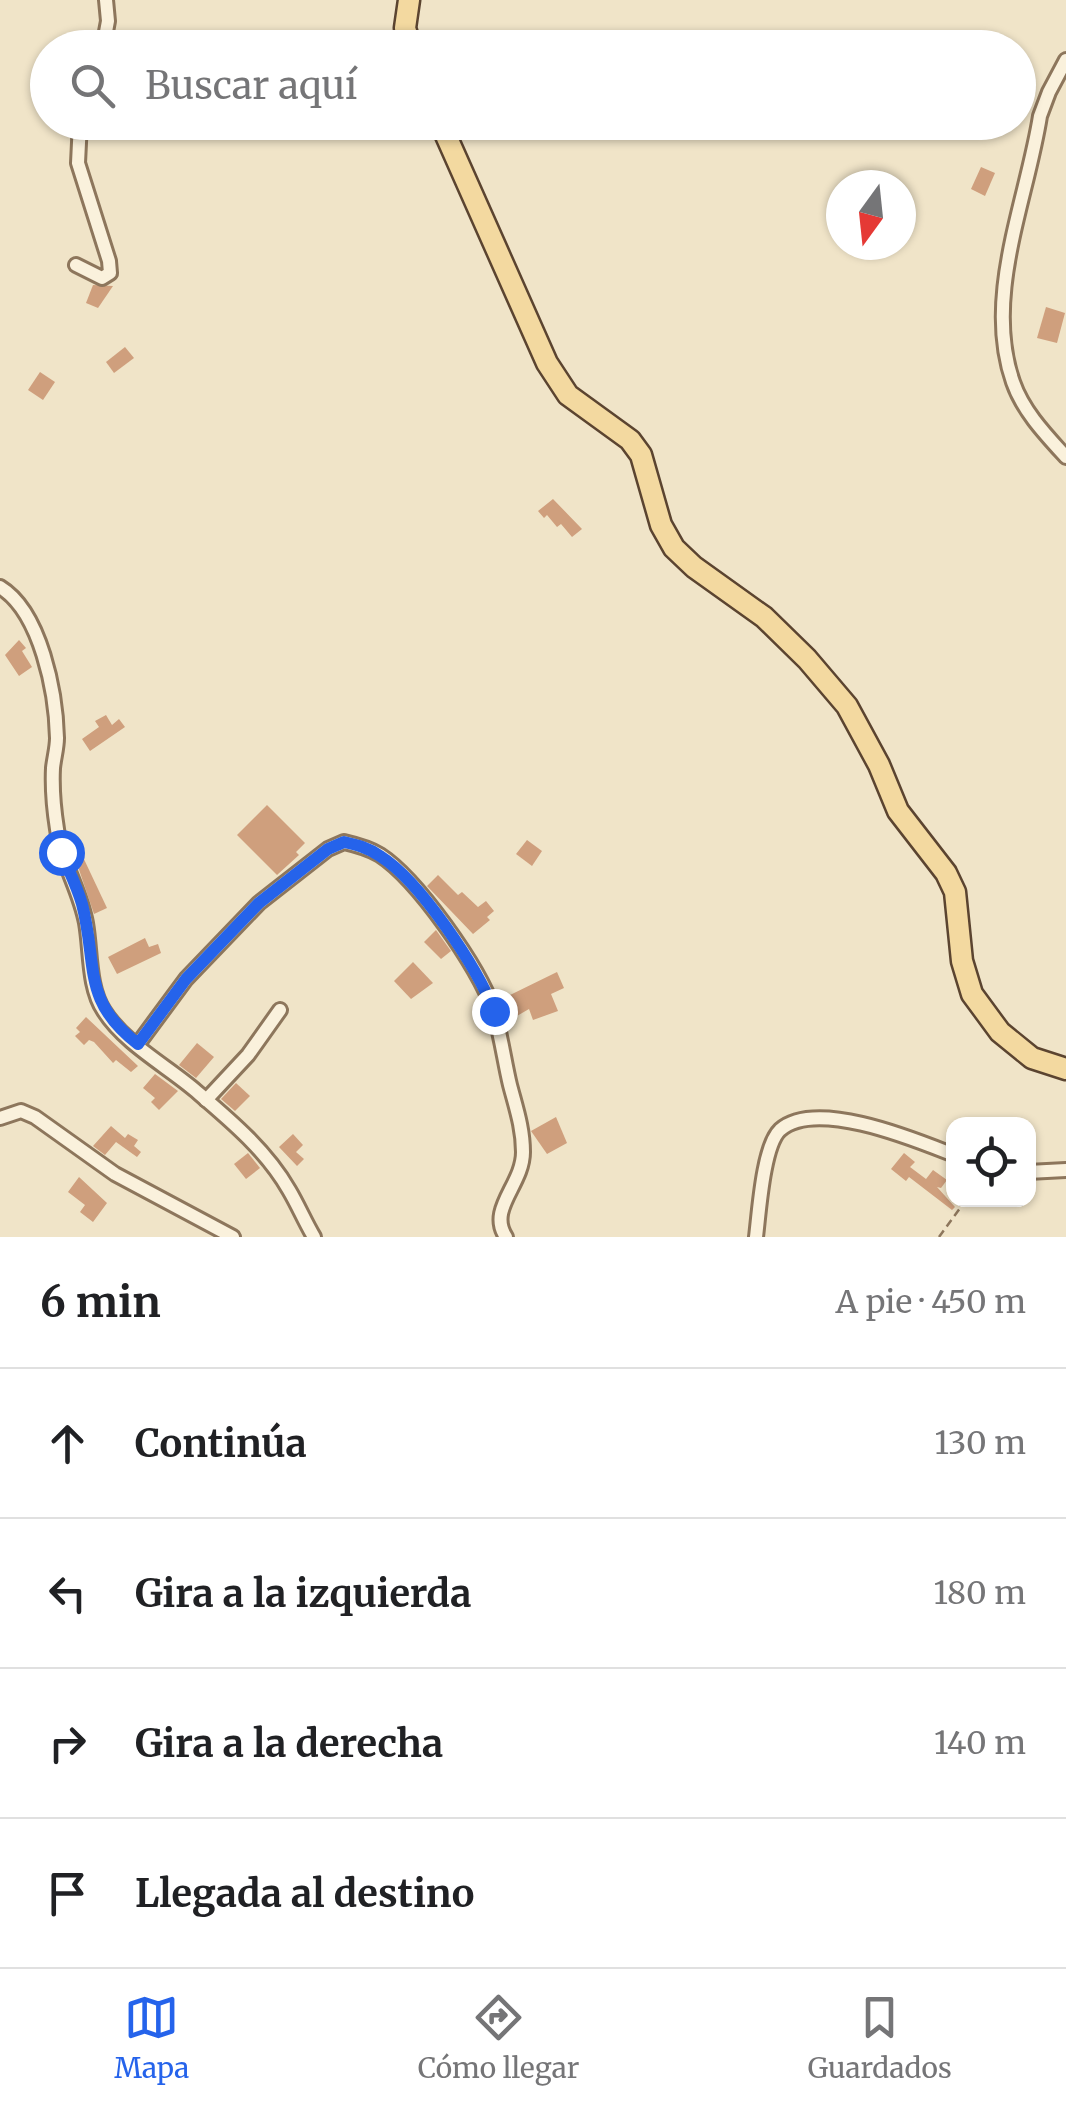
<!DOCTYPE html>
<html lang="es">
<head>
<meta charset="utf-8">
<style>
  body { margin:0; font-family:Merriweather,serif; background:#f2f2f2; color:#202124 }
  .controls { position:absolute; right:30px; bottom:30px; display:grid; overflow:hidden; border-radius:20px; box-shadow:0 2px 8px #0004 }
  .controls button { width:90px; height:90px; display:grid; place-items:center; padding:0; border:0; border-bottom:2px solid #e0e0e0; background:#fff; color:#202124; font:50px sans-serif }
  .compass { position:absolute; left:826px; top:170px; width:90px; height:90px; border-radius:50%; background:#fff; box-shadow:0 2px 8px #0004; rotate:195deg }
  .stop { position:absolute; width:30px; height:30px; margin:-22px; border:8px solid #2563eb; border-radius:50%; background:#fff }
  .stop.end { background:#2563eb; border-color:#fff; box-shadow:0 2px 10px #0008 }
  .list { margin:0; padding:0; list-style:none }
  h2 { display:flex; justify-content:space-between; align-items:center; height:130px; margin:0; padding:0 40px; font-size:42px }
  h2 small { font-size:32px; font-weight:400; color:#757577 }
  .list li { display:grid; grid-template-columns:65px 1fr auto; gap:30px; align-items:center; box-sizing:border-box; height:150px; padding:0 40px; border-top:2px solid #e0e0e0 }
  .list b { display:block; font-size:38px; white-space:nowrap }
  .list em { font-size:32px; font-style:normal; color:#757577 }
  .icon { flex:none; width:55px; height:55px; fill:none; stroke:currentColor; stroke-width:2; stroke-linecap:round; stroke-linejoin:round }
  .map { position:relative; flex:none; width:1066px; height:1237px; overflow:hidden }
  .search { position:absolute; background:#fff; box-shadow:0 2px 8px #0004; left:30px; right:30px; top:30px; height:110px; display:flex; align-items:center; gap:25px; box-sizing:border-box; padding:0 35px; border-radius:55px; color:#757577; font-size:38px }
  .sheet { height:730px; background:#fff }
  nav { display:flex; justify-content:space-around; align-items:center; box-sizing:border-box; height:140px; border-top:2px solid #e0e0e0; background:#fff; font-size:28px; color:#757577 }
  nav a { display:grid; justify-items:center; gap:5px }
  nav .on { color:#2563eb }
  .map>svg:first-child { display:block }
  .building { fill:#cf9f7d }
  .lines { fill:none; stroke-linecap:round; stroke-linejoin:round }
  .street-casing { stroke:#8d765c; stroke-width:18 }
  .primary-casing { stroke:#5b4430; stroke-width:25 }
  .path { stroke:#8d765c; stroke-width:2.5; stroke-dasharray:8 5; stroke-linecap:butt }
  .street { stroke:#faf1dc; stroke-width:12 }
  .primary { stroke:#f3d9a0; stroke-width:20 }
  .route { stroke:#2563eb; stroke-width:12 }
</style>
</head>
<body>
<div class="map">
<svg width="1066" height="1237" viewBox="0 0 1066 1237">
  <rect width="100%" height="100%" fill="#f0e4c8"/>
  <g class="building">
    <path d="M981 167 995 173 985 196 971 189Z"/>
    <path d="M93 285 113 286 98 308 86 303Z"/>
    <path d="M1046 307 1065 313 1057 343 1037 338Z"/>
    <path d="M125 347 134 358 114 373 106 362Z"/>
    <path d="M40 372 55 382 43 400 28 390Z"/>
    <path d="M553 499 582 529 572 537 561 524 557 527 547 515 544 518 538 511Z"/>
    <path d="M19 640 26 648 22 651 32 667 19 676 5 655Z"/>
    <path d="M106 715 112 725 119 719 125 727 90 751 82 739 99 727 95 721Z"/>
    <path d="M267 805 305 843 296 852 299 855 277 875 237 835Z"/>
    <path d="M74 838 107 908 94 914 69 840Z"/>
    <path d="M527 840 542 851 532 866 516 854Z"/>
    <path d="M438 875 458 895 462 892 478 907 486 901 494 911 487 917 490 920 473 934 427 886Z"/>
    <path d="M436 930 451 951 441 959 424 942Z"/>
    <path d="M145 938 149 947 158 944 161 953 117 974 108 957Z"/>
    <path d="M413 962 433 983 411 999 394 981Z"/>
    <path d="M557 972 564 988 551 994 558 1011 533 1020 529 1009 510 1020 500 1000Z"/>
    <path d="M86 1017 138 1066 131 1072 116 1060 113 1063 94 1042 89 1040 84 1045 75 1036 80 1032 76 1028Z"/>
    <path d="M197 1043 214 1057 196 1078 179 1065Z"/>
    <path d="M155 1074 178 1091 159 1110 151 1102 155 1098 143 1088Z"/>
    <path d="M236 1083 250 1096 235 1111 221 1099Z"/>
    <path d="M556 1117 567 1143 547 1154 531 1131Z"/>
    <path d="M111 1126 125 1138 128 1134 138 1140 134 1146 141 1152 137 1157 116 1142 105 1155 93 1146Z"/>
    <path d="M293 1134 303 1145 296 1152 304 1159 297 1166 279 1147Z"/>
    <path d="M248 1153 260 1168 246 1179 234 1164Z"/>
    <path d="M904 1153 915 1162 910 1167 926 1179 933 1170 947 1180 941 1188 937 1187 955 1207 952 1210 909 1177 906 1181 891 1169Z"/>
    <path d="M79 1177 107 1203 93 1222 80 1212 85 1205 68 1192Z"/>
  </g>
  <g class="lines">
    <g class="street-casing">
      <g id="street">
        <path d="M103 48 108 21 106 0"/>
        <path d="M1066 60 1049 92 1040 116C1027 200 983 297 1013 382 1023 411 1045 434 1066 457"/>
        <path d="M76 265 102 278 110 273 109 261 78 163 80 122"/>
        <path d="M0 587C41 612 56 693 57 738 57 748 54 758 53 768 52 788 54 810 57 829 61 862 80 890 86 923 91 951 88 987 104 1011 125 1044 167 1066 196 1091 230 1120 266 1150 289 1190 298 1205 305 1222 314 1237"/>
        <path d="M138 1044 186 979 259 903 328 849 344 842C357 845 369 848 380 855 417 879 479 967 493 1009 501 1034 504 1060 510 1085 516 1108 523 1128 523 1152 523 1185 487 1209 506 1237"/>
        <path d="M206 1100 248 1055 280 1010"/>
        <path d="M0 1118 21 1111 35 1117 115 1174 233 1237"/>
        <path d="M1028 1172 1066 1170"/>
        <path d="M756 1237C759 1213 763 1146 780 1130 816 1098 916 1140 954 1155"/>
      </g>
    </g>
    <g class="primary-casing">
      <g id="primary">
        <path d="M409 0 405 28 411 48"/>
        <path d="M440 122 547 363 568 395 630 440 641 455 661 525 674 548 694 567 764 617 807 659 847 706 879 765 898 811 946 873 955 892 962 961 972 994 1000 1032 1032 1058 1066 1069"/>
      </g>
    </g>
    <path class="path" d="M939 1237 966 1200"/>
    <use href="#street" class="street"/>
    <use href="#primary" class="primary"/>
  </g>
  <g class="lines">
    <path class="route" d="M61 852C68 869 77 886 82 904 98 965 81 1000 138 1044L186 979 259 903 328 849 344 842C357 845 369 848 380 856 420 881 477 967 494 1011"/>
  </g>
</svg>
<div class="controls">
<button><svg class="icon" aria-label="locate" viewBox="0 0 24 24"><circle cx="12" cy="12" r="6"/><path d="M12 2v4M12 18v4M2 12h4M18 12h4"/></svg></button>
</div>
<svg class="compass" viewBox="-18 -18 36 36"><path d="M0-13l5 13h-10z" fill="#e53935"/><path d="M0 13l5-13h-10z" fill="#757577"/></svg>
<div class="stop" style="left:61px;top:852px"></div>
<div class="stop end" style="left:494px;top:1011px"></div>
<div class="search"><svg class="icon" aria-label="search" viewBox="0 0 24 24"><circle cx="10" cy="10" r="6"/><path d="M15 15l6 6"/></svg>Buscar aquí</div>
</div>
<section class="sheet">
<h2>6 min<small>A pie · 450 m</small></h2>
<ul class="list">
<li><svg class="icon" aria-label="ahead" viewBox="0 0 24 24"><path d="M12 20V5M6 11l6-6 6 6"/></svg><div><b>Continúa</b></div><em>130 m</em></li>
<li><svg class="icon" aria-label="left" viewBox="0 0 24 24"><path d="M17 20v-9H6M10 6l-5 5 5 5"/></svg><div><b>Gira a la izquierda</b></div><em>180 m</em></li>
<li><svg class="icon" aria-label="right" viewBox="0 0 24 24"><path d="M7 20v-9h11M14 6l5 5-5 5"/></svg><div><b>Gira a la derecha</b></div><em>140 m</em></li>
<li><svg class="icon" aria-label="arrive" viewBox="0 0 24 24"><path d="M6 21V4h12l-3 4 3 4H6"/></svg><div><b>Llegada al destino</b></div></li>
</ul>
</section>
<nav>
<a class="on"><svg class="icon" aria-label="map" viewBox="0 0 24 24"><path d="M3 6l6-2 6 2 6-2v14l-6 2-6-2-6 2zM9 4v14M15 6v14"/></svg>Mapa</a>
<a><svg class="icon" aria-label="directions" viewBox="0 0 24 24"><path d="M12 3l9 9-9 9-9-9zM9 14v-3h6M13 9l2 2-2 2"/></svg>Cómo llegar</a>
<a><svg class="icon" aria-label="saved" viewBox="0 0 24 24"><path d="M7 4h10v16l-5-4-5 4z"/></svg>Guardados</a>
</nav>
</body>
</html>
